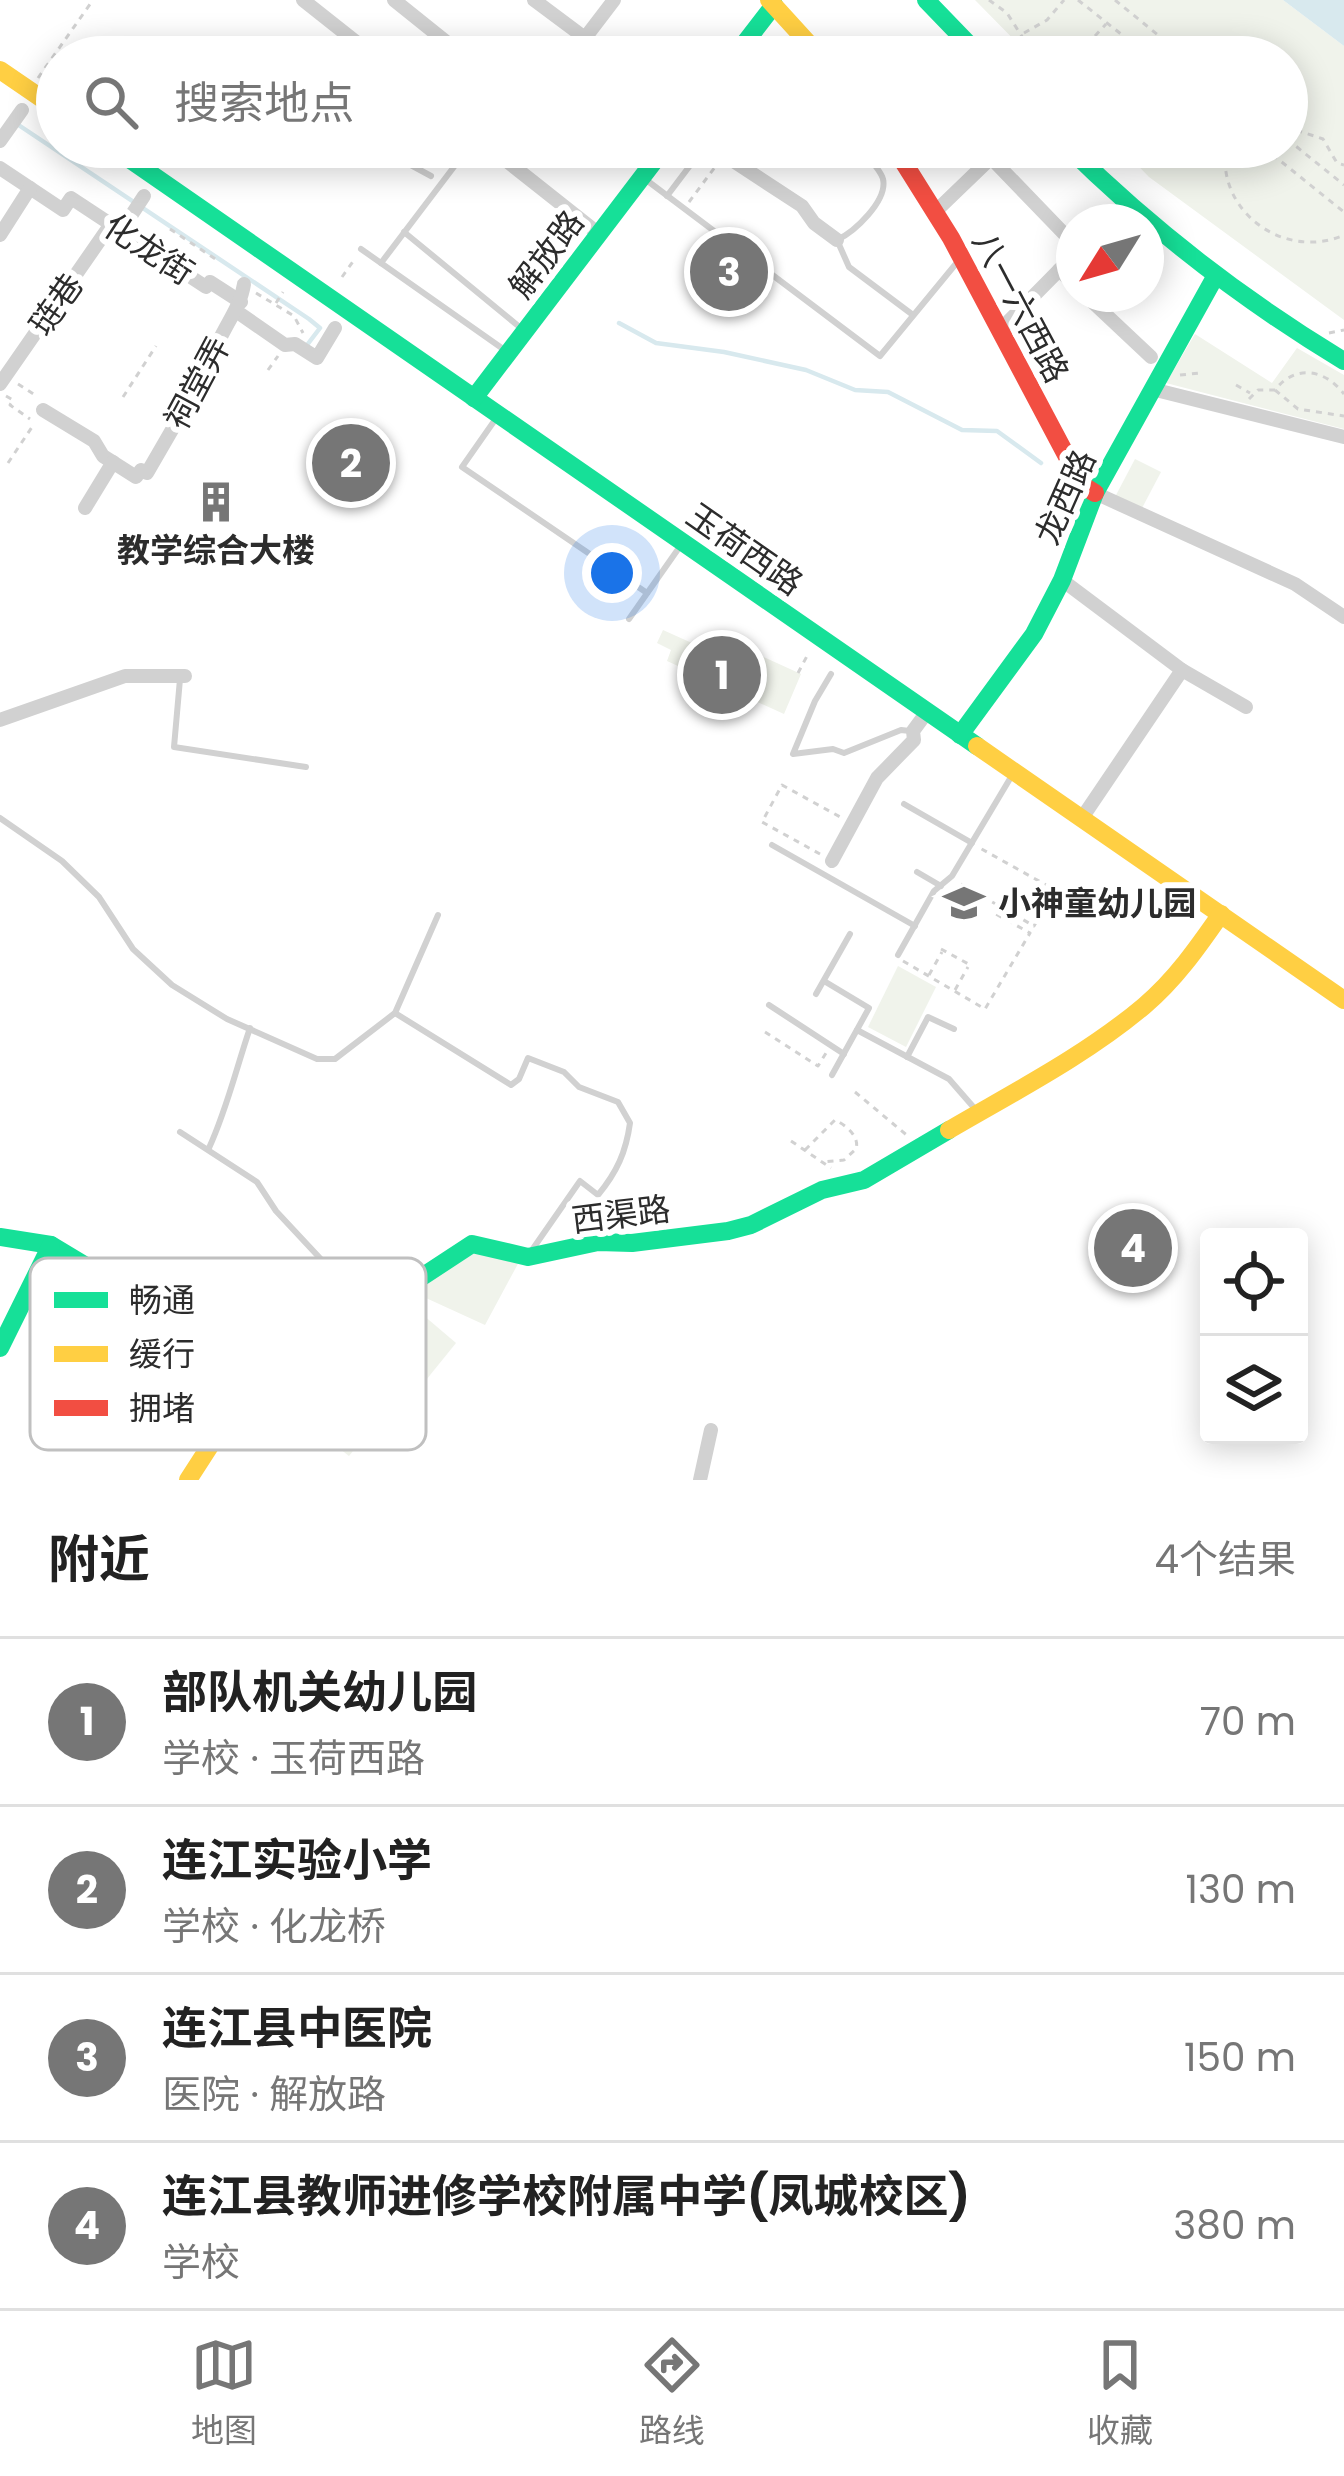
<!DOCTYPE html>
<html lang="zh">
<head>
<meta charset="utf-8">
<style>
  body { margin:0; font-family:Poppins,"Noto Sans SC",sans-serif; background:#f2f2f2; color:#222 }
  .controls { position:absolute; right:36px; bottom:36px; display:grid; overflow:hidden; border-radius:12px; box-shadow:0 6px 30px #0003 }
  .controls button { width:108px; height:108px; display:grid; place-items:center; padding:0; border:0; border-bottom:3px solid #e0e0e0; background:#fff; color:#222; font:60px sans-serif }
  .compass { position:absolute; left:1056px; top:204px; width:108px; height:108px; border-radius:50%; background:#fff; box-shadow:0 6px 30px #0003; rotate:233deg }
  .you { position:absolute; left:612px; top:573px; width:42px; height:42px; margin:-30px; border:9px solid #fff; border-radius:50%; background:#1a73e8; box-shadow:0 0 0 18px #1a73e833 }
  .badge { display:grid; place-items:center; width:78px; height:78px; border-radius:50%; background:#767676; color:#fff; font-size:39px; font-weight:700 }
  .pin { position:absolute; translate:-50% -50%; border:6px solid #fff; box-shadow:0 3px 12px #0006 }
  .list { margin:0; padding:0; list-style:none }
  h2 { display:flex; justify-content:space-between; align-items:center; height:156px; margin:0; padding:0 48px; font-size:51px }
  h2 small { font-size:39px; font-weight:400; color:#767676 }
  .list li { display:grid; grid-template-columns:78px 1fr auto; gap:36px; align-items:center; box-sizing:border-box; height:168px; padding:0 48px; border-top:3px solid #e0e0e0 }
  .list b { display:block; font-size:45px; white-space:nowrap }
  .list p { margin:0; font-size:39px; white-space:nowrap; color:#767676 }
  .list em { font-size:39px; font-style:normal; color:#767676 }
  .icon { flex:none; width:66px; height:66px; fill:none; stroke:currentColor; stroke-width:2; stroke-linecap:round; stroke-linejoin:round }
  .map { position:relative; flex:none; width:1344px; height:1480px; overflow:hidden }
  .search { position:absolute; background:#fff; box-shadow:0 6px 30px #0003; left:36px; right:36px; top:36px; height:132px; display:flex; align-items:center; gap:30px; box-sizing:border-box; padding:0 42px; border-radius:66px; color:#767676; font-size:45px }
  .sheet { height:828px; background:#fff }
  nav { display:flex; justify-content:space-around; align-items:center; box-sizing:border-box; height:168px; border-top:3px solid #e0e0e0; background:#fff; font-size:33px; color:#767676 }
  nav a { display:grid; justify-items:center; gap:6px }
  nav .on { color:#767676 }
  .map>svg:first-child { display:block }
  .green { fill:#f0f3eb }
  .water { fill:#d8e9ee }
  .lines { fill:none; stroke-linecap:round; stroke-linejoin:round }
  .stream { stroke:#d8e9ee; stroke-width:4.5 }
  .path { stroke:#d1d1d1; stroke-width:3; stroke-dasharray:6 6; stroke-linecap:butt }
  .lane { stroke:#d1d1d1; stroke-width:6 }
  .street { stroke:#d1d1d1; stroke-width:14 }
  .fast { stroke:#16e098; stroke-width:18 }
  .slow { stroke:#ffcf43; stroke-width:18 }
  .jam { stroke:#f24e42; stroke-width:18 }
  .labels { text-anchor:middle; stroke-width:12; stroke-linejoin:round; paint-order:stroke }
  .street-label { font-size:33px; fill:#2c2c2c; stroke:#fff }
  .poi-label { font-size:33px; font-weight:bold; fill:#2c2c2c; stroke:#fff }
  .key { fill:#fff; stroke:#c0c0c0; stroke-width:3 }
  .key-label { font-size:33px; fill:#2c2c2c }
</style>
</head>
<body>
<div class="map">
<svg width="1344" height="1480" viewBox="0 0 1344 1480">
  <rect width="100%" height="100%" fill="#fff"/>
  <g class="green">
    <path d="M975 0H1283L1344 46V320L1149 177 1120 147H1287V57H1031Z"/>
    <path d="M1195 334 1272 383 1297 348 1344 375V429L1166 383Z"/>
    <path d="M1135 459 1161 472 1141 510 1115 497Z"/>
    <path d="M663 630 703 648 711 633 801 674 784 714 667 661 671 650 657 643Z"/>
    <path d="M898 966 936 987 906 1047 868 1027Z"/>
    <path d="M467 1252 520 1260 485 1325 415 1293Z"/>
    <path d="M416 1309 456 1343 422 1385 381 1351Z"/>
    <path d="M342 1382 382 1414 349 1456 301 1418 318 1396Z"/>
  </g>
  <path class="water" d="M1283 0H1344V46Z"/>
  <g class="lines">
    <g class="stream">
      <path d="M14 122 309 319 320 328 307 345"/>
      <path d="M619 323 656 343 724 352 806 370 855 390 888 392 962 430 997 431 1041 463"/>
    </g>
    <g class="path">
      <path d="M989 0 1007 13 1035 57"/>
      <path d="M1078 0 1150 57"/>
      <path d="M1115 0 1185 57"/>
      <path d="M1024 33 1047 20 1064 0"/>
      <path d="M1095 36 1106 24"/>
      <path d="M38 78 93 0"/>
      <path d="M1287 107 1299 131 1323 139 1337 163 1344 165"/>
      <path d="M1287 139 1344 185"/>
      <path d="M1171 147 1222 155"/>
      <path d="M1226 147C1216 212 1285 261 1344 235"/>
      <path d="M1263 147 1344 212"/>
      <path d="M689 202 715 167"/>
      <path d="M170 229 220 262"/>
      <path d="M342 277 354 260"/>
      <path d="M256 293 294 316 303 333"/>
      <path d="M276 303 283 292"/>
      <path d="M1329 333 1344 330"/>
      <path d="M268 370 278 356"/>
      <path d="M1180 375 1200 373"/>
      <path d="M18 384 35 395"/>
      <path d="M1236 385 1250 393"/>
      <path d="M1275 390 1298 409 1344 416"/>
      <path d="M6 396 13 400 10 405 30 419"/>
      <path d="M123 397 156 346"/>
      <path d="M1249 399 1258 390H1275C1295 364 1325 369 1344 394"/>
      <path d="M8 463 34 424"/>
      <path d="M798 673 807 656"/>
      <path d="M820 854 762 822 782 785 842 818"/>
      <path d="M961 884 1034 926 1055 890 978 847"/>
      <path d="M941 949 972 966"/>
      <path d="M903 961 985 1009 1030 933 994 913"/>
      <path d="M929 975 942 952"/>
      <path d="M955 990 968 967"/>
      <path d="M765 1032 818 1066 826 1053"/>
      <path d="M855 1092 909 1137"/>
      <path d="M791 1141 831 1168"/>
      <path d="M805 1150 835 1120C846 1125 860 1137 856 1149L844 1160 822 1162"/>
    </g>
    <g class="lane">
      <path d="M533 57 547 40 569 57"/>
      <path d="M403 147 396 157 431 176"/>
      <path d="M448 147 456 151 460 147"/>
      <path d="M859 147C866 156 880 168 883 179 888 201 854 232 837 240L849 267 913 315"/>
      <path d="M645 179 880 356 959 260"/>
      <path d="M667 196 704 147"/>
      <path d="M404 232 522 329"/>
      <path d="M361 249 506 351"/>
      <path d="M381 263 469 147"/>
      <path d="M497 417 462 467 647 593"/>
      <path d="M629 619 681 545"/>
      <path d="M831 674 815 701 793 754 833 749 844 753 901 730 910 731"/>
      <path d="M180 679 174 747 306 767"/>
      <path d="M904 804 972 843"/>
      <path d="M0 818 62 861 99 897 133 949 172 985 227 1019 317 1059H335L395 1013 438 915"/>
      <path d="M772 845 915 926"/>
      <path d="M917 872 941 886"/>
      <path d="M898 955 934 891 952 876 1011 777"/>
      <path d="M824 981 869 1008 832 1075"/>
      <path d="M816 994 850 934"/>
      <path d="M769 1005 844 1054"/>
      <path d="M395 1013 511 1085 519 1079 528 1058 564 1072 579 1087 618 1102 630 1123C626 1152 617 1172 598 1195L580 1181 532 1250"/>
      <path d="M857 1030 949 1079 976 1110"/>
      <path d="M907 1057 928 1017 954 1029"/>
      <path d="M180 1132 257 1182 276 1211 332 1271 373 1303"/>
      <path d="M209 1148C227 1109 236 1069 250 1028"/>
    </g>
    <g class="street">
      <path d="M303 0 375 57"/>
      <path d="M394 0 465 57"/>
      <path d="M534 0 585 38 614 0"/>
      <path d="M0 141 22 110"/>
      <path d="M489 147 599 234"/>
      <path d="M712 147 802 206 814 223 837 240"/>
      <path d="M0 168 63 210 71 198 206 287 210 282 241 302"/>
      <path d="M936 211 991 158 1074 244"/>
      <path d="M121 231 144 196"/>
      <path d="M0 235 30 188"/>
      <path d="M1059 270 1074 284"/>
      <path d="M1084 294 1151 357"/>
      <path d="M236 311 285 345 295 344 317 358 335 328"/>
      <path d="M1000 330 1074 255"/>
      <path d="M0 384 111 224"/>
      <path d="M1152 389 1344 437"/>
      <path d="M43 410 94 441 103 456 136 477 141 470 147 473 213 359C218 332 240 312 244 284"/>
      <path d="M1095 493 1295 584 1344 617"/>
      <path d="M85 508 113 462"/>
      <path d="M1062 580 1182 670 1246 707"/>
      <path d="M0 720 125 676H185"/>
      <path d="M1082 818 1182 670"/>
      <path d="M832 861 877 778 914 740 913 731 927 712"/>
      <path d="M700 1480 711 1430"/>
    </g>
    <g class="fast">
      <path d="M926 0 981 57"/>
      <path d="M734 57 774 5"/>
      <path d="M112 147 977 746"/>
      <path d="M1068 147C1152 230 1243 300 1344 361"/>
      <path d="M474 398 665 147"/>
      <path d="M960 735 1034 634 1062 580 1095 493 1215 277"/>
      <path d="M0 1237 51 1245 259 1370H280L472 1244 528 1257 598 1242 632 1243 728 1231 751 1225 822 1190 864 1180 949 1130"/>
      <path d="M0 1348 51 1245"/>
    </g>
    <g class="slow">
      <path d="M769 0 821 57"/>
      <path d="M0 70 57 109"/>
      <path d="M977 746 1344 1000"/>
      <path d="M949 1130C1014 1092 1086 1055 1144 1006 1175 980 1198 947 1221 914"/>
      <path d="M188 1480 259 1370"/>
    </g>
    <path class="jam" d="M894 147 951 238 1082 485 1095 493"/>
  </g>
  <defs>
    <g id="building-bare" transform="scale(3.24)"><path d="M-4-6H4V6H1V3H-1V6H-4ZM-2.5-4.3h1.7v1.8h-1.7ZM.8-4.3h1.7v1.8H.8ZM-2.5-1h1.7V.8h-1.7ZM.8-1h1.7V.8H.8Z" fill="#767676" stroke="#fff" stroke-width="2.5" paint-order="stroke"/></g>
    <g id="school-bare" transform="scale(3.24)"><path d="M0-5L7-2L0 1L-7-2ZM-4 1L0 2.5L4 1V4Q0 6-4 4Z" fill="#767676" stroke="#fff" stroke-width="2.5" paint-order="stroke"/></g>
  </defs>
  <g fill-rule="evenodd">
    <use href="#building-bare" x="216" y="502"/>
    <use href="#school-bare" x="964" y="903"/>
  </g>
  <g class="labels">
    <g class="street-label">
      <text transform="translate(149 249) rotate(33)" y="12">化龙街</text>
      <text transform="translate(546 254) rotate(-53)" y="12">解放路</text>
      <text transform="translate(56 304) rotate(-55)" y="12">琏巷</text>
      <text transform="translate(1021 307) rotate(62)" y="12">八一六西路</text>
      <text transform="translate(197 383) rotate(-62)" y="12">祠堂弄</text>
      <text transform="translate(1065 497) rotate(-66)" y="12">龙西路</text>
      <text transform="translate(745 549) rotate(35)" y="12">玉荷西路</text>
      <text transform="translate(621 1214) rotate(-7)" y="12">西渠路</text>
    </g>
    <g class="poi-label">
      <text x="216" y="562">教学综合大楼</text>
      <text x="998" y="915" text-anchor="start">小神童幼儿园</text>
    </g>
  </g>
  <rect x="30" y="1258" width="396" height="192" rx="18" class="key"/>
  <rect x="54" y="1292" width="54" height="16" fill="#16e098"/>
  <rect x="54" y="1346" width="54" height="16" fill="#ffcf43"/>
  <rect x="54" y="1400" width="54" height="16" fill="#f24e42"/>
  <g class="key-label">
    <text x="129" y="1312">畅通</text>
    <text x="129" y="1366">缓行</text>
    <text x="129" y="1420">拥堵</text>
  </g>
</svg>
<div class="controls">
<button><svg class="icon" aria-label="locate" viewBox="0 0 24 24"><circle cx="12" cy="12" r="6"/><path d="M12 2v4M12 18v4M2 12h4M18 12h4"/></svg></button>
<button><svg class="icon" aria-label="layers" viewBox="0 0 24 24"><path d="M12 4l9 5-9 5-9-5zM3 14l9 5 9-5"/></svg></button>
</div>
<svg class="compass" viewBox="-18 -18 36 36"><path d="M0-13l5 13h-10z" fill="#e53935"/><path d="M0 13l5-13h-10z" fill="#767676"/></svg>
<div class="you"></div>
<div class="pin badge" style="left:722px;top:675px">1</div>
<div class="pin badge" style="left:351px;top:463px">2</div>
<div class="pin badge" style="left:729px;top:272px">3</div>
<div class="pin badge" style="left:1133px;top:1248px">4</div>
<div class="search"><svg class="icon" aria-label="search" viewBox="0 0 24 24"><circle cx="10" cy="10" r="6"/><path d="M15 15l6 6"/></svg>搜索地点</div>
</div>
<section class="sheet">
<h2>附近<small>4个结果</small></h2>
<ul class="list">
<li><span class="badge">1</span><div><b>部队机关幼儿园</b><p>学校 · 玉荷西路</p></div><em>70 m</em></li>
<li><span class="badge">2</span><div><b>连江实验小学</b><p>学校 · 化龙桥</p></div><em>130 m</em></li>
<li><span class="badge">3</span><div><b>连江县中医院</b><p>医院 · 解放路</p></div><em>150 m</em></li>
<li><span class="badge">4</span><div><b>连江县教师进修学校附属中学(凤城校区)</b><p>学校</p></div><em>380 m</em></li>
</ul>
</section>
<nav>
<a class="on"><svg class="icon" aria-label="map" viewBox="0 0 24 24"><path d="M3 6l6-2 6 2 6-2v14l-6 2-6-2-6 2zM9 4v14M15 6v14"/></svg>地图</a>
<a><svg class="icon" aria-label="directions" viewBox="0 0 24 24"><path d="M12 3l9 9-9 9-9-9zM9 14v-3h6M13 9l2 2-2 2"/></svg>路线</a>
<a><svg class="icon" aria-label="saved" viewBox="0 0 24 24"><path d="M7 4h10v16l-5-4-5 4z"/></svg>收藏</a>
</nav>
</body>
</html>
